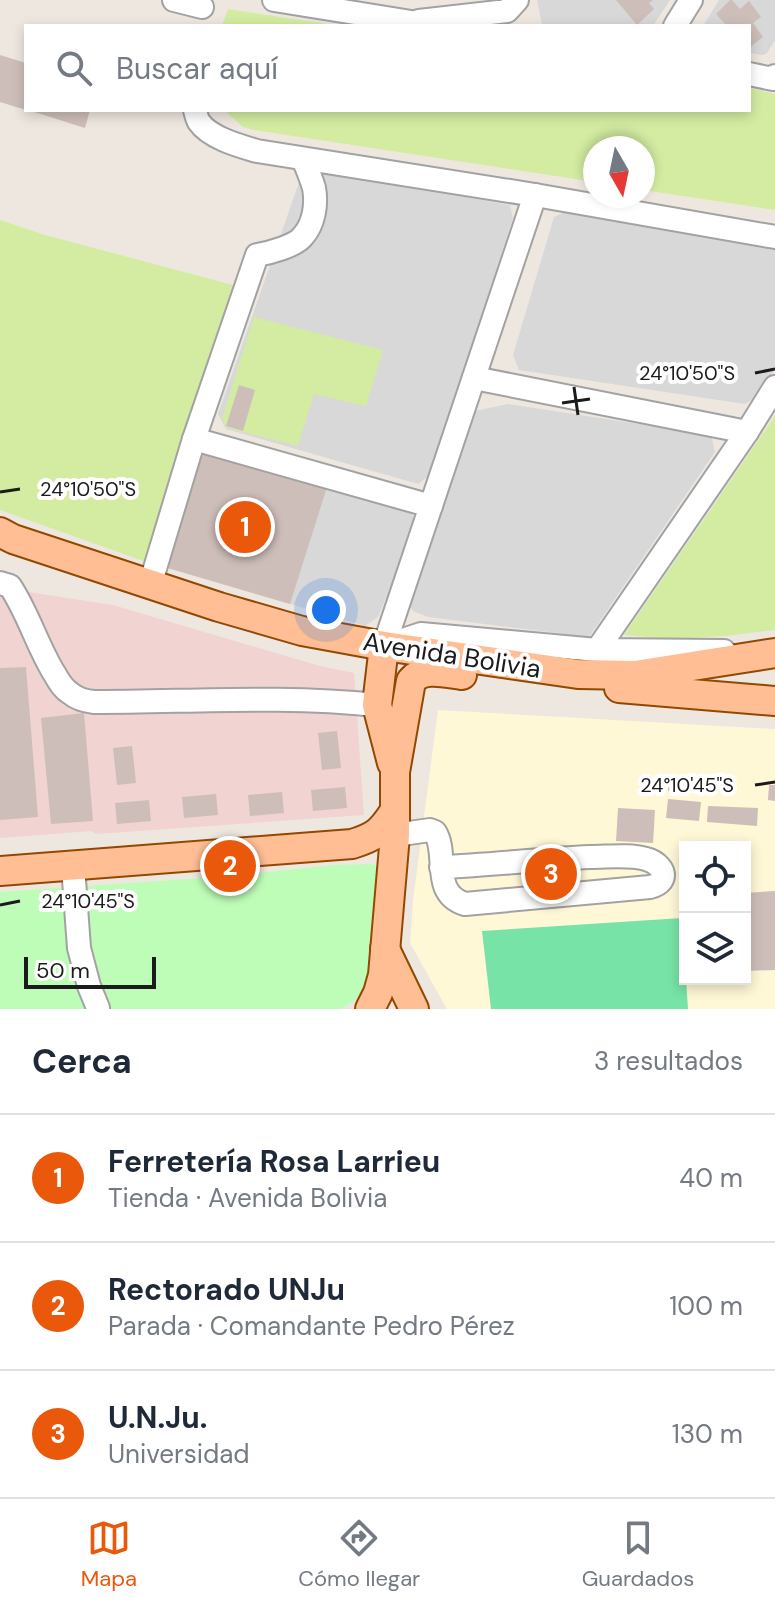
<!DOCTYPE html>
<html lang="es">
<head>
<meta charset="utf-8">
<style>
  body { margin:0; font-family:"DM Sans",sans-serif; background:#f6f6f7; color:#1f2937 }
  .controls { position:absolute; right:24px; bottom:24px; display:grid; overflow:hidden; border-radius:0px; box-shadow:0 4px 12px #0003 }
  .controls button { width:72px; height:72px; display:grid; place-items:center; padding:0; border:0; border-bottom:2px solid #e0e1e3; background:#fff; color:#1f2937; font:40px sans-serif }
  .compass { position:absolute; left:583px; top:136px; width:72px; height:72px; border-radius:50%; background:#fff; box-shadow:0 4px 12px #0003; rotate:171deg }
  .scale { position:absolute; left:24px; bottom:20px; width:132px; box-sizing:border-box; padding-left:8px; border:4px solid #1b1b1b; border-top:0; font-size:22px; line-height:28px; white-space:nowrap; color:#1b1b1b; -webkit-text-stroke:6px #fff; paint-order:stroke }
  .you { position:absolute; left:326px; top:610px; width:28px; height:28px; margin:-20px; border:6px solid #fff; border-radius:50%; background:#1a73e8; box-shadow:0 0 0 12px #1a73e833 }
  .badge { display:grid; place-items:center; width:52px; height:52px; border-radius:50%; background:#ea580c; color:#fff; font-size:26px; font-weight:700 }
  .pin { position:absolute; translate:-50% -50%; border:4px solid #fff; box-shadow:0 2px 8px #0006 }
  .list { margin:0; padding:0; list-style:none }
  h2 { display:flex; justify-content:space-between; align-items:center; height:104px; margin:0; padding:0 32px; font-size:34px }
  h2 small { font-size:26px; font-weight:400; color:#747a83 }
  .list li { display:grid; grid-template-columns:52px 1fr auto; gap:24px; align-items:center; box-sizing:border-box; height:128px; padding:0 32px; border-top:2px solid #e0e1e3 }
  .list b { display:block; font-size:30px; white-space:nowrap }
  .list p { margin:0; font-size:26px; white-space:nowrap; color:#747a83 }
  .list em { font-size:26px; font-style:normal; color:#747a83 }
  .icon { flex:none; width:44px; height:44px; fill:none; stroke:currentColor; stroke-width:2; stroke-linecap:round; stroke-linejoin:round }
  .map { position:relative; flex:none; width:775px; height:1009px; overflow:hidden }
  .search { position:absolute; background:#fff; box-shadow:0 4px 12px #0003; left:24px; right:24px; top:24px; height:88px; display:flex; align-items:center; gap:20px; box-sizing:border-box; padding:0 28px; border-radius:0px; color:#747a83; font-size:30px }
  .sheet { height:488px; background:#fff }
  nav { display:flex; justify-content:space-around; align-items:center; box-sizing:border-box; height:112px; border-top:2px solid #e0e1e3; background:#fff; font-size:22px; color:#747a83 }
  nav a { display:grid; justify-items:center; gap:4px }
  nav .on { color:#ea580c }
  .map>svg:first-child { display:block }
  .residential { fill:#d9d8d8 }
  .education { fill:#fff8d7; fill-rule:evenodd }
  .military { fill:#f1d4d1 }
  .grass { fill:#d3eca1 }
  .park { fill:#befdb8 }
  .pitch { fill:#77e3a7 }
  .building { fill:#cebeb9 }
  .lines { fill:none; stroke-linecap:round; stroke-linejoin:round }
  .minor-casing { stroke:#a2a2a2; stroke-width:26 }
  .major-casing { stroke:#924800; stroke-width:32 }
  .minor { stroke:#fff; stroke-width:22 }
  .major { stroke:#ffbe93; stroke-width:28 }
  .ticks { fill:none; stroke:#1b1b1b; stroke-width:3 }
  .labels { text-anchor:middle; stroke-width:8; stroke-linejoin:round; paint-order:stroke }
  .street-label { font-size:26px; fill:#1b1b1b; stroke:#fff }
  .ticks-label { font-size:20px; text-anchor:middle; fill:#1b1b1b; stroke:#fff; stroke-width:8; stroke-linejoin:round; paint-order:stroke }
</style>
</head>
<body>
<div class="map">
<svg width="775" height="1009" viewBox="0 0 775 1009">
  <rect width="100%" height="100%" fill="#eee7e0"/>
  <g class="residential">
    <path d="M537 0H670L653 26H550L542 25Z"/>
    <path d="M719 0H775V40L767 53 763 55 749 53V26H703Z"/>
    <path d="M304 168 510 205 513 218 430 475 418 484 226 429 218 414Z"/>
    <path d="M569 210 775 241V368L759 396 745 404 519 370 513 355 554 217Z"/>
    <path d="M508 404 711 435 715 452 589 637 428 617 413 611 407 602 475 411Z"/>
    <path d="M201 451 411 511 416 525 378 617 365 626 161 566Z"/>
  </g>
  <path class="education" d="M438 710 775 729V1009H447L410 943 413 901ZM685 847H745V979H685Z"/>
  <path class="military" d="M0 578 16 589 35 593 113 605 320 666 354 673 364 815 96 834 92 831 0 838Z"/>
  <g class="grass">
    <path d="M228 9 341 26H222Z"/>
    <path d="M749 88 775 94V210L643 190V148H595V182L254 130 243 127 224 110H749Z"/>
    <path d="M0 220 45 235 233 285 228 310 152 564 0 510Z"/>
    <path d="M254 317 383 350 366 406 314 394 298 446 227 428 222 418Z"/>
    <path d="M775 416V630L726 636 669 639 624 635Z"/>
  </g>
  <path class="park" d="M371 864 378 866 372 934 373 955 369 980 363 995 341 1009H0V892L231 876 334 865Z"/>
  <path class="pitch" d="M682 918 688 1009H491L482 931Z"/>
  <g class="building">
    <path d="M616 0H653L649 3 654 9 637 25Z"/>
    <path d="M730 0H732L740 9 749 1 761 17 753 23 763 37 749 48V26H727L716 14Z"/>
    <path d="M0 55 26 63V110L0 102Z"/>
    <path d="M28 110H90L85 128Z"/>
    <path d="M239 385 255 390 243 431 226 426Z"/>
    <path d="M201 451 327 487 290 604 161 566Z"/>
    <path d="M26 667 38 817 0 820V668Z"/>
    <path d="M84 713 93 821 51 824 41 718Z"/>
    <path d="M337 731 341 768 322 770 318 733Z"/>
    <path d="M132 746 136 783 117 785 113 748Z"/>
    <path d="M669 776 704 778 703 793 668 791Z"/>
    <path d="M769 785H775V801L768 800Z"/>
    <path d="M345 787 347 808 313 811 311 790Z"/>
    <path d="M282 792 284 813 250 816 248 795Z"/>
    <path d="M216 794 218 815 184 818 182 797Z"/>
    <path d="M668 799 701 802 699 821 666 818Z"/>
    <path d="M149 800 151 821 117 824 115 803Z"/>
    <path d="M708 806 758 808 757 826 707 822Z"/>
    <path d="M618 808 655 810 653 843 616 841Z"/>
    <path d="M775 891V970L745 971V893Z"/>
  </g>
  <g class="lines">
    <g class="minor-casing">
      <g id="minor">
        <path d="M174 0 202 7"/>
        <path d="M274 0 436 26"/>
        <path d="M419 21 507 11 517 0"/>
        <path d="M675 26 691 0"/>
        <path d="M749 74 773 79 775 76"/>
        <path d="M195 110C196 114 197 119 199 122 210 138 240 146 257 151L535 195 775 237"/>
        <path d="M474 378 747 432"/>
        <path d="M194 439 431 506"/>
        <path d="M0 583 10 586C28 613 37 645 54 673 59 681 62 688 70 693 77 699 84 701 94 702 188 702 283 695 377 705"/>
        <path d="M150 585 194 439 257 255C269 253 296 246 303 236 314 224 317 204 314 188 311 178 307 168 303 159"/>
        <path d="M384 646 535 195"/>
        <path d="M385 646 421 634 597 650 724 651"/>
        <path d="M597 650 747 432 775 387"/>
        <path d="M395 835 430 830 435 832C449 854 430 893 465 904L650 887C654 886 658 885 661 881 668 871 655 861 646 859 629 854 608 857 590 857 540 859 491 865 441 867"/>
        <path d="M73 866 79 948 89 986 98 1008"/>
      </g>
    </g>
    <g class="major-casing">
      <g id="major">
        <path d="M0 532 13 539 219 607 302 631 384 646 578 674 635 675 775 653"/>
        <path d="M384 646 377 705 392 763"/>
        <path d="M619 688 775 701"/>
        <path d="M0 871 352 844C375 837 381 832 394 812"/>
        <path d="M385 949 414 1009"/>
        <path d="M370 1009 378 993 383 975 395 835V772L411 681C423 666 445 673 462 675"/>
      </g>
    </g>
    <use href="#minor" class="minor"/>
    <use href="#major" class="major"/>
  </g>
  <path class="ticks" d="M755 373 775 369M574 387 578 415M562 403 590 399M0 492 20 489M755 785 775 782M0 905 20 901"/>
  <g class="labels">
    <g class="street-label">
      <text transform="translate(452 655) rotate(9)" y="9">Avenida Bolivia</text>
    </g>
  </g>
  <g class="ticks-label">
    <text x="687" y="380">24°10'50"S</text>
    <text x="88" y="496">24°10'50"S</text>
    <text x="687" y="792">24°10'45"S</text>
    <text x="88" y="908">24°10'45"S</text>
  </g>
</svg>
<div class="controls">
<button><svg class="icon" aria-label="locate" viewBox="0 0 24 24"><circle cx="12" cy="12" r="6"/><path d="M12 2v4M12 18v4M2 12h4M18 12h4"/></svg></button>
<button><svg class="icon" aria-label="layers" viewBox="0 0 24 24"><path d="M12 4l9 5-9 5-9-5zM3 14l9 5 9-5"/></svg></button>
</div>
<svg class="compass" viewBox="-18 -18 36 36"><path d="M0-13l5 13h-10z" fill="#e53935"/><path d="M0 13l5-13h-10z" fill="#747a83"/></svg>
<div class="scale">50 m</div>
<div class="you"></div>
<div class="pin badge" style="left:245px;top:527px">1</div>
<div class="pin badge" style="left:230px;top:866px">2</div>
<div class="pin badge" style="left:551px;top:874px">3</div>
<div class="search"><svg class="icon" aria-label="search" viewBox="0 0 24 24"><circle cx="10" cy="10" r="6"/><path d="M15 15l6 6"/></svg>Buscar aquí</div>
</div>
<section class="sheet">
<h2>Cerca<small>3 resultados</small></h2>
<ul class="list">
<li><span class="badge">1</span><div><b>Ferretería Rosa Larrieu</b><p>Tienda · Avenida Bolivia</p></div><em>40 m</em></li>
<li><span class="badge">2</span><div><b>Rectorado UNJu</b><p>Parada · Comandante Pedro Pérez</p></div><em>100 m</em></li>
<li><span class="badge">3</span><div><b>U.N.Ju.</b><p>Universidad</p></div><em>130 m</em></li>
</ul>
</section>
<nav>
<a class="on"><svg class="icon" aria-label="map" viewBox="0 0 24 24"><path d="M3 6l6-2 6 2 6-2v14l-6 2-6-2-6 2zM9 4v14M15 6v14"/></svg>Mapa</a>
<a><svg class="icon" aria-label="directions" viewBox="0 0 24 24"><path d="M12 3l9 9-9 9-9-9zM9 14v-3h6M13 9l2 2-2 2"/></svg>Cómo llegar</a>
<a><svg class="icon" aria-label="saved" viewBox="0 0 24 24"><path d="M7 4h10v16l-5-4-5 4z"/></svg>Guardados</a>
</nav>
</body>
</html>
